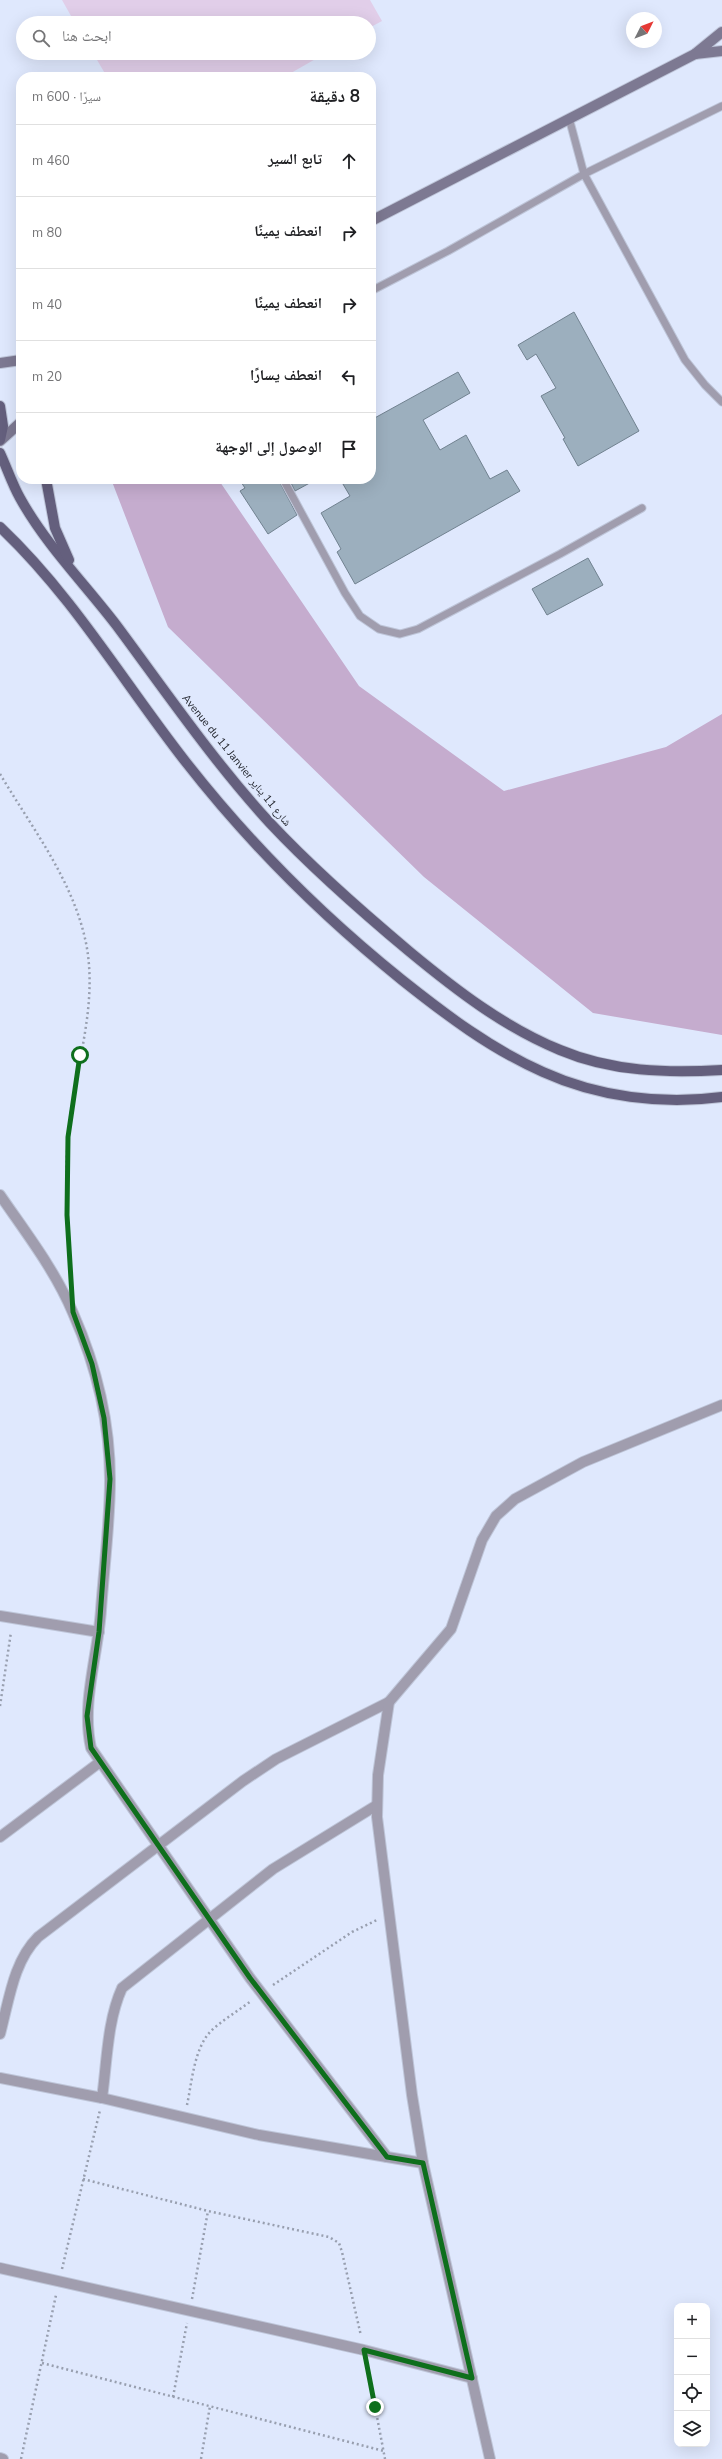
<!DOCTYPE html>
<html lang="ar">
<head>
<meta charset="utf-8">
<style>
  body { margin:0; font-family:"Nunito Sans","Noto Naskh Arabic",sans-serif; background:#f6f6f6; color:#202124; direction:rtl }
  .controls { position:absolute; right:12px; bottom:12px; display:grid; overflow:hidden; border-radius:8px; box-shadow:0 4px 16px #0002 }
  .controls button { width:36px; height:36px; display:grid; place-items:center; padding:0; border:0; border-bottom:1px solid #e0e0e0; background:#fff; color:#202124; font:20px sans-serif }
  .compass { position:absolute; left:626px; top:12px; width:36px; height:36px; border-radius:50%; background:#fff; box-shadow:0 4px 16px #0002; rotate:48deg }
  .stop { position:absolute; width:12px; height:12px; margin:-9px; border:3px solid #0e6f1c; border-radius:50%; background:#fff }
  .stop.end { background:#0e6f1c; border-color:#fff; box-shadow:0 1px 4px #0008 }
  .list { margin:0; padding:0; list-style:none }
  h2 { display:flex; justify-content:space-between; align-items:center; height:52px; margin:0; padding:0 16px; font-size:17px }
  h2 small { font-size:13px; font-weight:400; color:#757577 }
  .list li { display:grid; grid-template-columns:26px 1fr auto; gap:12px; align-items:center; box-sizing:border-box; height:72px; padding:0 16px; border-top:1px solid #e0e0e0 }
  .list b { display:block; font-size:15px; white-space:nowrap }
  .list em { font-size:13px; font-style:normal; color:#757577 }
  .icon { flex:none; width:22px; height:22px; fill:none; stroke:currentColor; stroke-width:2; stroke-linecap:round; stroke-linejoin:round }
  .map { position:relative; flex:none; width:722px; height:2459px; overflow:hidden; direction:ltr }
  .search { position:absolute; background:#fff; box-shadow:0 4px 16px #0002; left:16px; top:16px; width:360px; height:44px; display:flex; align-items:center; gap:10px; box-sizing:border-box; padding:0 14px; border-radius:22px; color:#757577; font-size:15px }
  .panel { position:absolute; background:#fff; box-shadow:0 4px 16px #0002; left:16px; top:72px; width:360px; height:412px; border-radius:16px; direction:rtl }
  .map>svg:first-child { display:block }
  .green { fill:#e1cee9 }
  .forest { fill:#c5acce }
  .building { fill:#9cafbe; stroke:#718290 }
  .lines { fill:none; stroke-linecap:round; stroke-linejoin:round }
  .lane-casing { stroke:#bec5d8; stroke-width:9 }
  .street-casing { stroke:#bec5d8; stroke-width:12 }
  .secondary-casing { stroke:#bec5d8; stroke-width:12 }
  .primary-casing { stroke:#bec5d8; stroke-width:12 }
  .path { stroke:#989faf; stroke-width:2.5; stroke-dasharray:2 3; stroke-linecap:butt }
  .lane { stroke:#a09dae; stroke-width:7 }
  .street { stroke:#a09dae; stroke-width:10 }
  .secondary { stroke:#7d7992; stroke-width:10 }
  .primary { stroke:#645f7d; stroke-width:10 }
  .route { stroke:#0e6f1c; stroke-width:5 }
  .labels { text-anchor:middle; stroke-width:4; stroke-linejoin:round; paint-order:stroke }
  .street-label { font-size:11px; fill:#252830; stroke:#dfe8fd }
</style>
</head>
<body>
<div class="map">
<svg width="722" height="2459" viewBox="0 0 722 2459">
  <rect width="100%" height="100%" fill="#dfe8fd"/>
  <g class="green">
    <path d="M62 0H370L382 21 369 28V23H75Z"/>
    <path d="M93 53H326L284 77H107Z"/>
  </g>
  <path class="forest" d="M111 479H218L359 686 504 791 666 747 722 714V1035L593 1013 424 877 168 627Z"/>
  <g class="building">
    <path d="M574 312 639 431 578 466 563 439 565 438 541 396 556 388 536 354 527 360 518 345Z"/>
    <path d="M458 372 470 393 423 420 440 450 466 435 490 479 507 470 520 491 355 584 337 552 341 549 321 513 350 496 340 479H371V420Z"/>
    <path d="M239 479H278L297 515 268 534 240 491 245 488Z"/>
    <path d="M289 479H317L295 491Z"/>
    <path d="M588 558 603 585 547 615 532 589Z"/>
  </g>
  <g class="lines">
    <g class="lane-casing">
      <g id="lane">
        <path d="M569 118 584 174 685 360 705 385 722 402"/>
        <path d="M371 291 448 251 584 174 722 106"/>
        <path d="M283 479 345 593 360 616 379 629 400 634 418 629 560 554 642 508"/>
      </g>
    </g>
    <g class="street-casing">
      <g id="street">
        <path d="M0 1195C26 1233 55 1270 73 1313 96 1365 110 1423 110 1480 110 1523 104 1567 101 1610 98 1655 81 1703 91 1748L250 1978 387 2157 423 2163"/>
        <path d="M0 1616 99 1632"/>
        <path d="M0 1837 100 1762"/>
        <path d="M0 2034C9 2001 13 1962 38 1937L243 1781 276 1759 389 1702"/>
        <path d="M0 2078 102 2098 259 2135 387 2157"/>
        <path d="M102 2098C107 2063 107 2021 122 1988L273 1869 377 1805"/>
        <path d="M0 2268 364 2350 472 2378"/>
        <path d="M0 2458 3 2459"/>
        <path d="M490 2459 423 2163 412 2095 377 1817 378 1775 389 1702 451 1629 482 1540 496 1516 515 1499 583 1462 722 1405"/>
      </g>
    </g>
    <g class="secondary-casing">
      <g id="secondary">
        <path d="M695 54 722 51"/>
        <path d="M371 221 695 54 722 32"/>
        <path d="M0 363 21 360"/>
        <path d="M0 441 21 422"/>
      </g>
    </g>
    <g class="primary-casing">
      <g id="primary">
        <path d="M0 406 3 426 0 440"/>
        <path d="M0 453C7 468 12 484 20 498 46 545 85 584 117 626 166 692 214 762 270 823 314 870 361 911 410 952 456 990 504 1027 560 1050 612 1072 667 1073 722 1070"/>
        <path d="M46 479 55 528 69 560"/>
        <path d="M0 527C73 596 124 683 185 761 249 843 321 915 402 980 446 1015 491 1049 543 1072 598 1097 662 1105 722 1097"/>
      </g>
    </g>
    <g class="path">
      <path d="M0 774C32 828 73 880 86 943 99 1009 73 1071 68 1137 64 1183 68 1229 71 1275"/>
      <path d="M0 1706 11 1632"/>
      <path d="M273 1985 352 1932 377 1920"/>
      <path d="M187 2105C192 2082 194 2047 212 2030 224 2019 238 2011 251 2001"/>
      <path d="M83 2179 208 2211 329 2237 339 2243 342 2252 361 2336"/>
      <path d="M62 2269 100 2110"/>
      <path d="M192 2299 208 2211"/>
      <path d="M42 2363 384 2451"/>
      <path d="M367 2364 385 2459"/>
      <path d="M173 2397 187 2323"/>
      <path d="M21 2459 56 2295"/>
      <path d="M201 2459 210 2406"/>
    </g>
    <use href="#lane" class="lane"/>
    <use href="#street" class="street"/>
    <use href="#secondary" class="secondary"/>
    <use href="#primary" class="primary"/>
  </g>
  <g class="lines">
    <path class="route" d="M80 1055 68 1137 67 1215 73 1312 92 1364 104 1418 110 1479 99 1632 87 1716 91 1748 250 1978 387 2157 423 2163 472 2378 364 2350 375 2407"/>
  </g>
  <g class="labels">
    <g class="street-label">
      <text transform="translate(237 760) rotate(51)" y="4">Avenue du 11 Janvier شارع 11 يناير</text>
    </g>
  </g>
</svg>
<div class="controls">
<button>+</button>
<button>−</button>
<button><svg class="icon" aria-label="locate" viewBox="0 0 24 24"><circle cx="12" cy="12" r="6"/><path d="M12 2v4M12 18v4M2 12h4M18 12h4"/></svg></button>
<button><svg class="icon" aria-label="layers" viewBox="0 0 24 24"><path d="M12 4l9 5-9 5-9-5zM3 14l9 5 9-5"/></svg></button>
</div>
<svg class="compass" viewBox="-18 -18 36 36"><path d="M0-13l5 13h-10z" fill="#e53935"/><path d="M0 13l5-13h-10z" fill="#757577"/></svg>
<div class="stop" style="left:80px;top:1055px"></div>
<div class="stop end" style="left:375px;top:2407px"></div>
<div class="search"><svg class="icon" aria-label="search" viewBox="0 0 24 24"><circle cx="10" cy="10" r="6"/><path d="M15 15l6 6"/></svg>ابحث هنا</div>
<section class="panel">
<h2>8 دقيقة<small>سيرًا · 600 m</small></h2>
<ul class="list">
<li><svg class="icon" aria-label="ahead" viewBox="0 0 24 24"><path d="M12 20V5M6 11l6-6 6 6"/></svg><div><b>تابع السير</b></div><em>460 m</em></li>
<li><svg class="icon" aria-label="right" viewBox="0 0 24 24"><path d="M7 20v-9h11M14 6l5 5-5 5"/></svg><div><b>انعطف يمينًا</b></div><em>80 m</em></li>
<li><svg class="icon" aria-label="right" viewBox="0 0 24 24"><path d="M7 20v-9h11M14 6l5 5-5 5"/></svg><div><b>انعطف يمينًا</b></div><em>40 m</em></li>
<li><svg class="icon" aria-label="left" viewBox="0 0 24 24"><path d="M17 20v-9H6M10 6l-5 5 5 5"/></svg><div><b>انعطف يسارًا</b></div><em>20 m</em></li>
<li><svg class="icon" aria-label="arrive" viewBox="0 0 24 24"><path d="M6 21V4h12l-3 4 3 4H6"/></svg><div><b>الوصول إلى الوجهة</b></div></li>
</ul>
</section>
</div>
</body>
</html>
